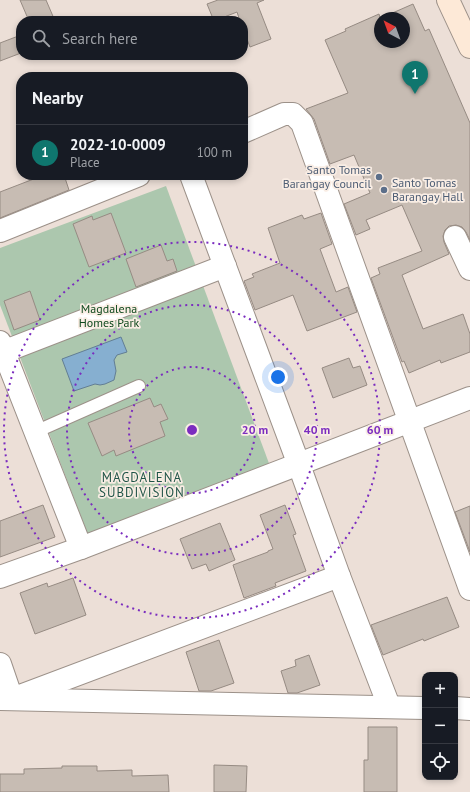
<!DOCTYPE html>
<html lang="en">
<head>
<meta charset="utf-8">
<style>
  body { margin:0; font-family:"PT Sans",sans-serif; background:#20242c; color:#f1f3f6 }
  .controls { position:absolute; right:12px; bottom:12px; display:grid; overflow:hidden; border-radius:8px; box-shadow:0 2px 6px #0003 }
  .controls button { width:36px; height:36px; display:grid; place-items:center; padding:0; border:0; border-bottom:1px solid #363941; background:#171b24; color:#f1f3f6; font:20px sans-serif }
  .compass { position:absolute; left:374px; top:12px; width:36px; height:36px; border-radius:50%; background:#171b24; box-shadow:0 2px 6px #0003; rotate:319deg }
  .you { position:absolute; left:278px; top:377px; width:14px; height:14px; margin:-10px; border:3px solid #fff; border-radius:50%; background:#1a73e8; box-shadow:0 0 0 6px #1a73e833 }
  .badge { display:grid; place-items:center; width:26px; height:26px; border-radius:50%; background:#0f766e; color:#fff; font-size:13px; font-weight:700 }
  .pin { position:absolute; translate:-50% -33px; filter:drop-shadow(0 1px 2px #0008) }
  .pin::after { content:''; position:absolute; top:21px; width:14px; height:12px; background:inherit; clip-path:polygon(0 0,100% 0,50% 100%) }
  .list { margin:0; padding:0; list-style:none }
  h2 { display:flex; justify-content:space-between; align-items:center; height:52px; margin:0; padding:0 16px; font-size:17px }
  h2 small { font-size:13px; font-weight:400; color:#9ea1a6 }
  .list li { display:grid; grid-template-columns:26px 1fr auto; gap:12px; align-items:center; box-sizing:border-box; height:56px; padding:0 16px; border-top:1px solid #363941 }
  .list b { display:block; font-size:15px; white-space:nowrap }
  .list p { margin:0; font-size:13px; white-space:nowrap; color:#9ea1a6 }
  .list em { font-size:13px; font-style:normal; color:#9ea1a6 }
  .icon { flex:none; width:22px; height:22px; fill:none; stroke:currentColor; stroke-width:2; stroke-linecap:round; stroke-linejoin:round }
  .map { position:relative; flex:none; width:470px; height:792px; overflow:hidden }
  .search { position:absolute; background:#171b24; box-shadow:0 2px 6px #0003; left:16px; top:16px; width:232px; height:44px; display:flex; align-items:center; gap:10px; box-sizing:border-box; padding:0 14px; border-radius:16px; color:#9ea1a6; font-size:15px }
  .panel { position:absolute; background:#171b24; box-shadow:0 2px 6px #0003; left:16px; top:72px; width:232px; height:108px; border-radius:16px }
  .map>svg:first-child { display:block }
  .green { fill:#acc7ae }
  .water { fill:#86afd0; stroke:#627e94 }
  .building { fill:#c7bcb3; stroke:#968b83 }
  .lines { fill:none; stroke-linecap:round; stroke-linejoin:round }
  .lane-casing { stroke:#9c9189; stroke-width:14 }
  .street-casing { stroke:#9c9189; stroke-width:24 }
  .secondary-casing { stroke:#9c9189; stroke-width:24 }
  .lane { stroke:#fff; stroke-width:12 }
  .street { stroke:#fff; stroke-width:22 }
  .secondary { stroke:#fde9d7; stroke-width:22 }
  .ring { fill:none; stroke:#7b2cbf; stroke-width:2; stroke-dasharray:2 4 }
  .service-dot { fill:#5c6f8a; stroke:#f9ede4; stroke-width:1.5 }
  .labels { text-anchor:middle; stroke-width:3.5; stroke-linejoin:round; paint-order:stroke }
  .service-label { font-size:12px; fill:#4e5e75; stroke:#f9ede4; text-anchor:end }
  .park-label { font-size:12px; fill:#0e491d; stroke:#f9ede4 }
  .neighbourhood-label { font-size:13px; letter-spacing:1px; fill:#1f5447; stroke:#f9ede4 }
  .centre { fill:#7b2cbf; stroke:#f9ede4; stroke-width:2 }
  .ring-label { font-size:12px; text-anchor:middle; font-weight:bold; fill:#7b2cbf; stroke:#f9ede4; stroke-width:3.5; stroke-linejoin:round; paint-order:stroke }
</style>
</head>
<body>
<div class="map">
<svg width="470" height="792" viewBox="0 0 470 792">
  <rect width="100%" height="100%" fill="#ecdfd7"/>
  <path class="green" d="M166 186 270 466 88 535 0 305V248Z"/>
  <path class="water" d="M121 337 127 352 117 355 114 360 116 371 114 380 105 384 100 385 95 384 74 391 62 359Z"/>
  <g class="building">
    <path d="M20 0H46L55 21H29Z"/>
    <path d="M218 0H264L257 3 271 39 250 47 243 29V21H240L237 12 214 21 207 4Z"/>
    <path d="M413 4 425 31 429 29 470 123V240L466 232 462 227 456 225 449 226 445 230 443 236 444 242 449 254 402 275 423 329 463 314 470 334V352L441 363 440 360 409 373 404 361 402 362 371 278 380 274 378 268 422 251 402 205 366 220 370 229 356 235 344 204 370 193 354 155 330 164 314 119 306 109 348 93 325 40 346 31 345 29 379 14 380 18V42H404V18H381Z"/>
    <path d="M21 35V53L0 61V43Z"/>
    <path d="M44 175H64L69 190 0 218V192Z"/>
    <path d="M111 213 126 253 89 267 73 224 92 216 93 220Z"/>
    <path d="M321 213 332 244 320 249 336 292 348 287 357 312 307 331 293 295 255 310 244 281 254 277 252 274 280 263 268 228 302 215 304 219Z"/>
    <path d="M161 245 167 261 173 259 177 271 136 287 126 259Z"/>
    <path d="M30 291 40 320 14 330 4 301Z"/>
    <path d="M349 358 353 368 360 366 367 385 333 398 322 368Z"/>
    <path d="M150 398 154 407 161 404 168 419 160 422 165 436 116 456 114 450 102 456 88 423Z"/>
    <path d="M43 505 55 537 0 557V521Z"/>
    <path d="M285 505 296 534 293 535 306 571 275 583 276 586 244 598 233 565 268 552V551L273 549 260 515Z"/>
    <path d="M470 506V552L455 512Z"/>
    <path d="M220 523 235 560 209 571 206 564 192 569 180 539Z"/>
    <path d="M73 578 86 615 35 634 20 593 47 583 48 587Z"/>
    <path d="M447 597 459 627 424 641 423 639 383 655 371 625Z"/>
    <path d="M219 640 234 683 211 691H199L186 652Z"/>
    <path d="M309 655 320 685 297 693H288L281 671 296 666 295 660Z"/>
    <path d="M368 727H397V792H364V760H368Z"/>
    <path d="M214 765 247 766 246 792H214Z"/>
    <path d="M62 766H97V771L132 770V776L168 775 169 792H0V774H24V769L62 768Z"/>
  </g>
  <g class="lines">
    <g class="lane-casing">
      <path id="lane" d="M35 432 139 386"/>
    </g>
    <g class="street-casing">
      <g id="street">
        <path d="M243 132 284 114H293L302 123 470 589"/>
        <path d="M191 175 299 465 339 576 389 706"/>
        <path d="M0 231 139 175"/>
        <path d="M455 237 470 269"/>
        <path d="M0 342 81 548"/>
        <path d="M3 352 225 266"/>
        <path d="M0 577 81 548 470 398"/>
        <path d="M0 664 12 699 339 576"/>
        <path d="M0 699 425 708"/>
        <path d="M455 708 470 709"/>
      </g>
    </g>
    <g class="secondary-casing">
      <path id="secondary" d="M448 0 470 47"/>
    </g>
    <use href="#lane" class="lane"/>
    <use href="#street" class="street"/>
    <use href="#secondary" class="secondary"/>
  </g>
  <g class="ring">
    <circle cx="192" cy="430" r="63"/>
    <circle cx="192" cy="430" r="125"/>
    <circle cx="192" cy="430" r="188"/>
  </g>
  <g class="service-dot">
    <circle cx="379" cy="177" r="4"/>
    <circle cx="384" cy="190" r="4"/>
  </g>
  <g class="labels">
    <g class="service-label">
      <text x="371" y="174">Santo Tomas<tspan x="371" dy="14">Barangay Council</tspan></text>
      <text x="392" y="187" text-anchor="start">Santo Tomas<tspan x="392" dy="14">Barangay Hall</tspan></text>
    </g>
    <g class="park-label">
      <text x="109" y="313">Magdalena<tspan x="109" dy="14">Homes Park</tspan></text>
    </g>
    <g class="neighbourhood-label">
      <text x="142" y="482">MAGDALENA<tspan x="142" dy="15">SUBDIVISION</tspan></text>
    </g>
  </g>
  <circle cx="192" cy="430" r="6" class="centre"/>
  <g class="ring-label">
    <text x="255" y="434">20 m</text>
    <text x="317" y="434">40 m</text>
    <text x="380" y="434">60 m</text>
  </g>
</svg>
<div class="controls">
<button>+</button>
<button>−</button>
<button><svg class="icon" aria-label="locate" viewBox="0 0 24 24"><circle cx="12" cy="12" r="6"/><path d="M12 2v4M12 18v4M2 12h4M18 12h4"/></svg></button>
</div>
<svg class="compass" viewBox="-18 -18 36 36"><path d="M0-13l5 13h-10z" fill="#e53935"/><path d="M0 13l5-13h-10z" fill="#9ea1a6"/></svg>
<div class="you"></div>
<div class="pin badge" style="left:415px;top:94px">1</div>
<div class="search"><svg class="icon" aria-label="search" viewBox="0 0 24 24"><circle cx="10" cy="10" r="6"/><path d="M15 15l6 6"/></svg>Search here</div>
<section class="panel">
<h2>Nearby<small></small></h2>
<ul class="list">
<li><span class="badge">1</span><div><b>2022-10-0009</b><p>Place</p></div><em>100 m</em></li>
</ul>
</section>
</div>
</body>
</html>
